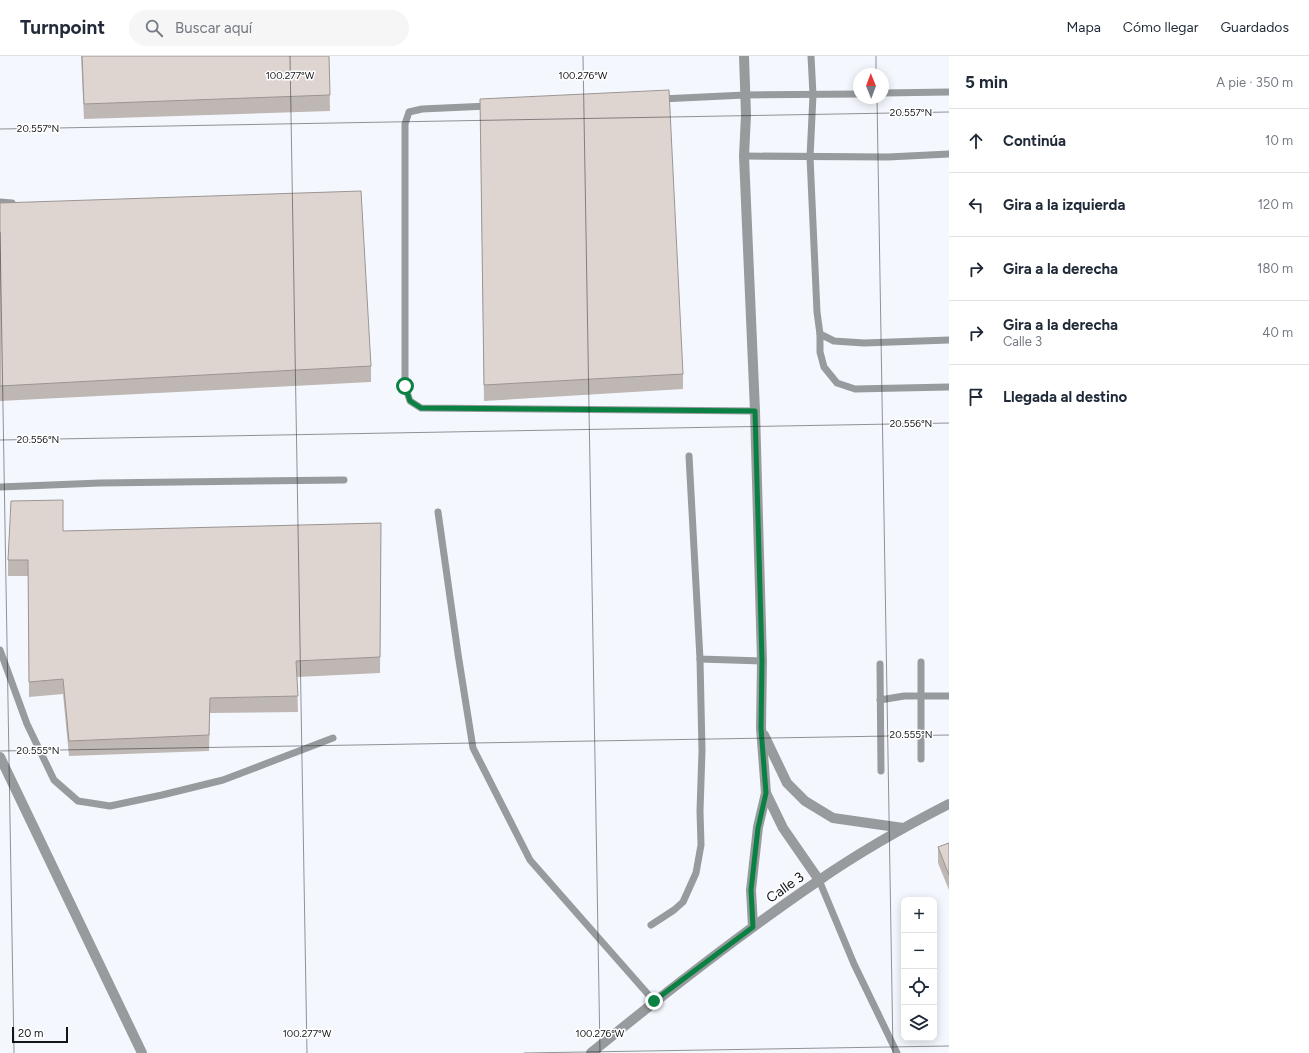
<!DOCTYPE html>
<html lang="es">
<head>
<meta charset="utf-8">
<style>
  body { margin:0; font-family:Figtree,sans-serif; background:#f6f6f7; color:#1f2937 }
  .controls { position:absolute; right:12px; bottom:12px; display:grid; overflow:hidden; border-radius:8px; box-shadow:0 2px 10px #0003 }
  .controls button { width:36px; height:36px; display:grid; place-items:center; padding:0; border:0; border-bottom:1px solid #e0e1e3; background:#fff; color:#1f2937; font:20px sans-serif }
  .compass { position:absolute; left:853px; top:12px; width:36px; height:36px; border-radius:50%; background:#fff; box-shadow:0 2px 10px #0003; rotate:359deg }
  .scale { position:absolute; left:12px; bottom:10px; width:56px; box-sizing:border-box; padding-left:4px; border:2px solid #141518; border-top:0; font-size:11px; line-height:14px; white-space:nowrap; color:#141518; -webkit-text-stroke:3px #fff; paint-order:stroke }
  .stop { position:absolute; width:12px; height:12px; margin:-9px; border:3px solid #0b8043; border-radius:50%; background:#fff }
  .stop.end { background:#0b8043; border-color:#fff; box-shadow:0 1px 4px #0008 }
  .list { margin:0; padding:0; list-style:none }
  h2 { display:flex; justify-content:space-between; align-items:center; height:52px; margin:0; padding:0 16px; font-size:17px }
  h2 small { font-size:13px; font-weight:400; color:#747a83 }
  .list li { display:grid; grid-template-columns:26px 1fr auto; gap:12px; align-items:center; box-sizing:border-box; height:64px; padding:0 16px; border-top:1px solid #e0e1e3 }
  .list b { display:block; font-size:15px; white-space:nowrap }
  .list p { margin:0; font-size:13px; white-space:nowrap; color:#747a83 }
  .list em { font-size:13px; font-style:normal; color:#747a83 }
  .icon { flex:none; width:22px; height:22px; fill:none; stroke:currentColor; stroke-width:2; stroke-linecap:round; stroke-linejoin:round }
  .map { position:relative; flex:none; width:949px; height:997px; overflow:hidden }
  header { display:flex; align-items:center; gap:24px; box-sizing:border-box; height:56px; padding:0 20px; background:#fff; border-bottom:1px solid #e0e1e3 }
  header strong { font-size:19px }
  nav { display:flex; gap:22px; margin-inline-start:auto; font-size:14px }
  .search { width:280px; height:36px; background:#f6f6f7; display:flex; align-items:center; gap:10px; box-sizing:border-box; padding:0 14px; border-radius:22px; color:#747a83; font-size:15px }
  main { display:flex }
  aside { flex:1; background:#fff }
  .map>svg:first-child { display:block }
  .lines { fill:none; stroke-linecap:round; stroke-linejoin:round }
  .service { stroke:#989b9d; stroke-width:7 }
  .minor { stroke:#989b9d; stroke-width:10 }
  .wall { fill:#bfb7b4 }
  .building { fill:#ded5d1; stroke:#9b9592 }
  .route { stroke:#0b8043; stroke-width:5 }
  .ticks { fill:none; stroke:#141518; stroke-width:1; stroke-opacity:0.45 }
  .labels { text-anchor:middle; stroke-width:3; stroke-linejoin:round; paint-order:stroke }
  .street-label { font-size:14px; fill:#141518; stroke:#fff }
  .ticks-label { font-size:10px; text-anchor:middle; fill:#141518; stroke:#fff; stroke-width:3; stroke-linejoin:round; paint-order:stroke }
</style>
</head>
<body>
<header>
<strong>Turnpoint</strong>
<div class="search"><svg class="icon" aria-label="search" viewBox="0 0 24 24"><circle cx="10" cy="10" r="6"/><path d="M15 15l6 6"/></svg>Buscar aquí</div>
<nav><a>Mapa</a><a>Cómo llegar</a><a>Guardados</a></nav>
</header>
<main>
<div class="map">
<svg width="949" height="997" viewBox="0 0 949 997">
  <rect width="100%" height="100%" fill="#f4f8fe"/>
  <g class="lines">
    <g class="service">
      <path d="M811 0 813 39 810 101 817 256 820 278 834 285 864 287 949 284"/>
      <path d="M883 37 949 36"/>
      <path d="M661 43 745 39 859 38"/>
      <path d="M488 50 422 53 409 56 405 68V330L410 345 421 352 755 355"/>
      <path d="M744 100 888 101 949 98"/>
      <path d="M0 146 12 147"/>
      <path d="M820 278V296L824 311 837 327 855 333 948 331"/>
      <path d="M689 400 700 603 762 605"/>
      <path d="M0 431 100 427 344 424"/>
      <path d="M438 456 458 598 473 692 530 804 654 945"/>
      <path d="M0 594 27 668 54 724 78 745 110 750 162 739 223 724 333 682"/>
      <path d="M921 606V703"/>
      <path d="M880 608 881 715"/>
      <path d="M880 644 904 640H949"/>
      <path d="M819 824 854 908 897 997"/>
      <path d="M651 869 674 854 683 846 696 817 701 789 700 755 702 695 700 603"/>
    </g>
    <g class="minor">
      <path d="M744 0 746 59 744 100 755 355 762 605 761 672 766 737 783 772 819 824"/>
      <path d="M764 679 787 727 805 745 833 762 903 772"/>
      <path d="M0 701 142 997"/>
      <path d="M753 871 751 834 758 771 766 737"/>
      <path d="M591 997C665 937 740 878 818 825 860 796 904 771 949 748"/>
    </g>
  </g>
  <g class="wall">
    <path d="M81 0H329L330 55 84 63Z"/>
    <path d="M480 43 683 318V333L484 345Z"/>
    <path d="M0 147 371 310V326L0 345Z"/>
    <path d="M381 467 380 617 297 621 298 656 210 657 209 695 69 700 63 638 29 641 28 520H8V504L63 475Z"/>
    <path d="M949 787V834L938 807V791Z"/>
  </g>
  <g class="building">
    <path d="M82 0H329L330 39 84 48Z"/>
    <path d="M669 34 683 318 484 329 480 43Z"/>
    <path d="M361 135 371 310 0 330V147Z"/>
    <path d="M63 444V475L381 467 380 601 296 605 298 640 210 642 209 679 69 685 63 623 29 626 28 504H8L11 445Z"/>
    <path d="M949 787V819L938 791Z"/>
  </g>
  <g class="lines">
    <path class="route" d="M405 330 410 345 421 352 755 355 762 605 761 672 766 737 758 772 751 834 753 871 654 945"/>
  </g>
  <path class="ticks" d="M290 0 307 997M583 0 600 997M876 0V18M877 42 893 997M0 73 949 56M0 176 14 997M0 384 949 367M0 695 949 679M524 997 949 990"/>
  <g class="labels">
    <g class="street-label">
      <text transform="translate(785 831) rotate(-35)" y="5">Calle 3</text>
    </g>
  </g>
  <g class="ticks-label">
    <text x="290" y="23">100.277°W</text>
    <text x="583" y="23">100.276°W</text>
    <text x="911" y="60">20.557°N</text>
    <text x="38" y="76">20.557°N</text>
    <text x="911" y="371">20.556°N</text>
    <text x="38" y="387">20.556°N</text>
    <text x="911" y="682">20.555°N</text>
    <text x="38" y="698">20.555°N</text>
    <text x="307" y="981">100.277°W</text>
    <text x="600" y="981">100.276°W</text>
  </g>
</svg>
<div class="controls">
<button>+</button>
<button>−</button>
<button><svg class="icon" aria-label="locate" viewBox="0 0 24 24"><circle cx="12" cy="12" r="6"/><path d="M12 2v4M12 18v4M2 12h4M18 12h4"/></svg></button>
<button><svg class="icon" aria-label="layers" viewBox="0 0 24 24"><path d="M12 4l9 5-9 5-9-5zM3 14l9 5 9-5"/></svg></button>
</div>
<svg class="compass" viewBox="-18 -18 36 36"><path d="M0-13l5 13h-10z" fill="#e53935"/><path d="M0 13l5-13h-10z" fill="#747a83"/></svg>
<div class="scale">20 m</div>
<div class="stop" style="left:405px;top:330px"></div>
<div class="stop end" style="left:654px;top:945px"></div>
</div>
<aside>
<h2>5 min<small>A pie · 350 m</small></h2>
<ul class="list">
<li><svg class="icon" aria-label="ahead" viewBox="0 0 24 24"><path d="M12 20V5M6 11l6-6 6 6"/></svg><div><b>Continúa</b></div><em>10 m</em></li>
<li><svg class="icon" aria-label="left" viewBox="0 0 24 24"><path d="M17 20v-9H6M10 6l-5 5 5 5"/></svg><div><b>Gira a la izquierda</b></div><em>120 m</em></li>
<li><svg class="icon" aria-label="right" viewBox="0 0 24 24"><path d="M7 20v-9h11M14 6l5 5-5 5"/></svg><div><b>Gira a la derecha</b></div><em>180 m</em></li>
<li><svg class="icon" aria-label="right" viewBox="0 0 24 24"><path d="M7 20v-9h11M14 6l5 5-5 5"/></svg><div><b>Gira a la derecha</b><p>Calle 3</p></div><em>40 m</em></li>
<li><svg class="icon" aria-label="arrive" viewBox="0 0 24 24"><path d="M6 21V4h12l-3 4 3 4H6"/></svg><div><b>Llegada al destino</b></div></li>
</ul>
</aside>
</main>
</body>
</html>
